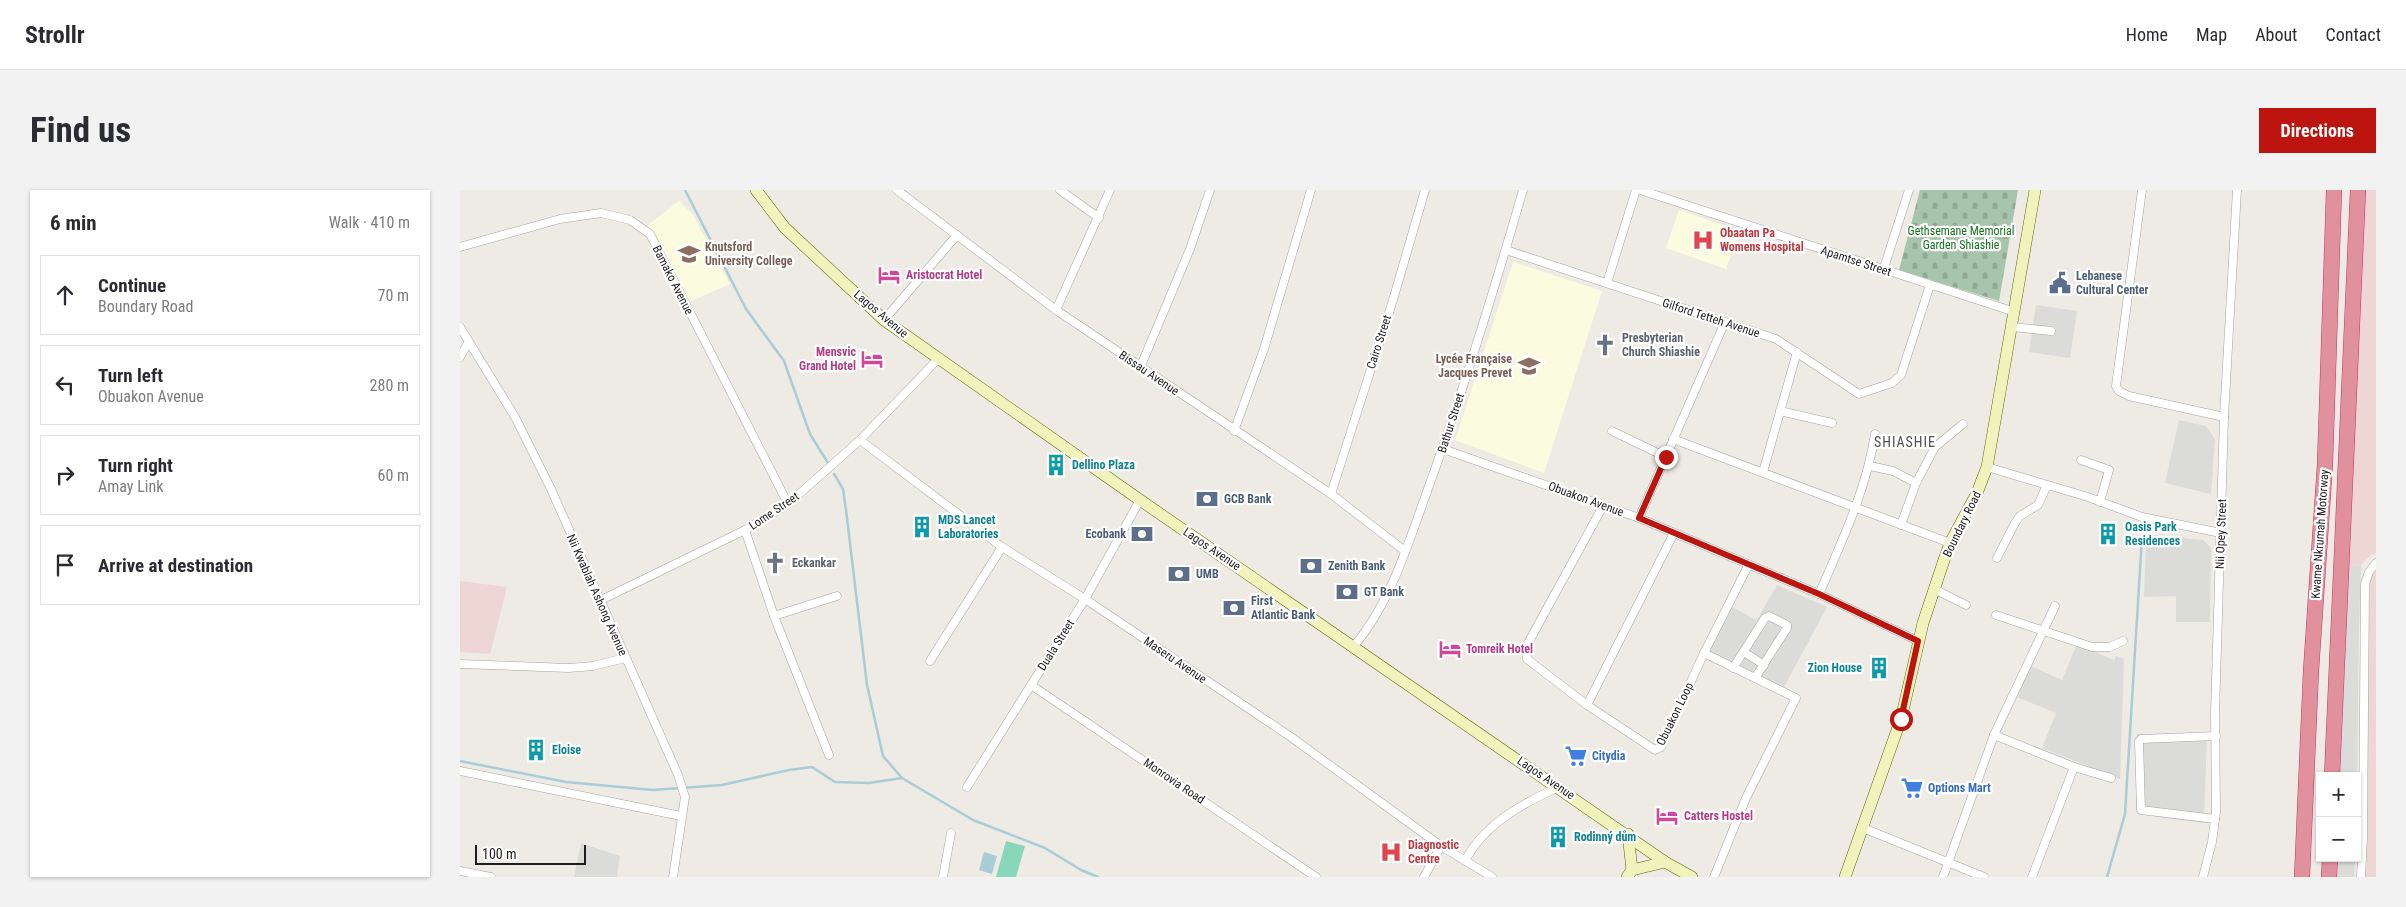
<!DOCTYPE html>
<html lang="en">
<head>
<meta charset="utf-8">
<style>
  body { margin:0; font-family:"Roboto Condensed",sans-serif; background:#f2f2f3; color:#2b2b33 }
  .controls { position:absolute; right:15px; bottom:15px; display:grid; overflow:hidden; border-radius:0px; box-shadow:0 1px 4px #0004 }
  .controls button { width:45px; height:45px; display:grid; place-items:center; padding:0; border:0; border-bottom:1px solid #e1e1e2; background:#fff; color:#2b2b33; font:25px sans-serif }
  .scale { position:absolute; left:15px; bottom:12px; width:111px; box-sizing:border-box; padding-left:5px; border:2px solid #1d1d1d; border-top:0; font-size:14px; line-height:18px; white-space:nowrap; color:#1d1d1d; -webkit-text-stroke:4px #fff; paint-order:stroke }
  .stop { position:absolute; width:15px; height:15px; margin:-11px; border:4px solid #bc140f; border-radius:50%; background:#fff }
  .stop.end { background:#bc140f; border-color:#fff; box-shadow:0 1px 5px #0008 }
  .list { margin:0; padding:0; list-style:none }
  h2 { display:flex; justify-content:space-between; align-items:center; height:65px; margin:0; padding:0 20px; font-size:21px }
  h2 small { font-size:16px; font-weight:400; color:#7c7c81 }
  .list li { display:grid; grid-template-columns:32px 1fr auto; gap:15px; align-items:center; box-sizing:border-box; height:80px; margin:0 10px 10px; padding:0 10px; border:1px solid #e1e1e2; border-radius:0px }
  .list b { display:block; font-size:19px; white-space:nowrap }
  .list p { margin:0; font-size:16px; white-space:nowrap; color:#7c7c81 }
  .list em { font-size:16px; font-style:normal; color:#7c7c81 }
  .icon { flex:none; width:28px; height:28px; fill:none; stroke:currentColor; stroke-width:2; stroke-linecap:round; stroke-linejoin:round }
  .map { position:relative; flex:none; width:1916px; height:687px; overflow:hidden; border-radius:0px }
  header { display:flex; align-items:center; gap:30px; box-sizing:border-box; height:70px; padding:0 25px; background:#fff; border-bottom:1px solid #e1e1e2 }
  header strong { font-size:24px }
  nav { display:flex; gap:28px; margin-inline-start:auto; font-size:18px }
  .intro { display:flex; align-items:center; justify-content:space-between; box-sizing:border-box; height:120px; padding:0 30px }
  h1 { margin:0; font-size:35px }
  .button { padding:12px 22px; border-radius:0px; background:#bc140f; color:#fff; font-size:18px; font-weight:700 }
  main { display:flex; gap:30px; padding:0 30px }
  aside { flex:1; background:#fff; border-radius:0px; box-shadow:0 1px 4px #0004 }
  .map>svg:first-child { display:block }
  .residential { fill:#dbdbda }
  .commercial { fill:#eed6d4 }
  .education { fill:#fbfcdf }
  .cemetery { fill:url(#cemetery-stones) }
  .pitch { fill:#88d7bb }
  .water { fill:#a8ccd8 }
  .lines { fill:none; stroke-linecap:round; stroke-linejoin:round }
  .stream { stroke:#a8ccd8; stroke-width:2.5 }
  .street-casing { stroke:#a4a4a4; stroke-width:9 }
  .secondary-casing { stroke:#5f6c0d; stroke-width:12 }
  .highway-casing { stroke:#cc3161; stroke-width:16 }
  .street { stroke:#fff; stroke-width:8 }
  .secondary { stroke:#f0f4bc; stroke-width:11 }
  .highway { stroke:#e0919d; stroke-width:15 }
  .route { stroke:#bc140f; stroke-width:6 }
  .labels { text-anchor:middle; stroke-width:4.5; stroke-linejoin:round; paint-order:stroke }
  .park-label { font-size:12px; fill:#14731e; stroke:#fff }
  .health-label { font-size:12px; font-weight:bold; fill:#be3a42; stroke:#fff; text-anchor:start }
  .education-label { font-size:12px; font-weight:bold; fill:#785e54; stroke:#fff; text-anchor:start }
  .street-label { font-size:12px; fill:#1d1d1d; stroke:#fff }
  .hotel-label { font-size:12px; font-weight:bold; fill:#b23c85; stroke:#fff; text-anchor:start }
  .service-label { font-size:12px; font-weight:bold; fill:#4e5e75; stroke:#fff; text-anchor:start }
  .worship-label { font-size:12px; font-weight:bold; fill:#5b616d; stroke:#fff; text-anchor:start }
  .culture-label { font-size:12px; font-weight:bold; fill:#0d838f; stroke:#fff; text-anchor:start }
  .shop-label { font-size:12px; font-weight:bold; fill:#366cbe; stroke:#fff; text-anchor:start }
  .neighbourhood-label { font-size:14px; letter-spacing:1px; fill:#505050; stroke:#fff }
</style>
</head>
<body>
<header>
<strong>Strollr</strong>
<nav><a>Home</a><a>Map</a><a>About</a><a>Contact</a></nav>
</header>
<div class="intro"><h1>Find us</h1><a class="button">Directions</a></div>
<main>
<aside>
<h2>6 min<small>Walk · 410 m</small></h2>
<ul class="list">
<li><svg class="icon" aria-label="ahead" viewBox="0 0 24 24"><path d="M12 20V5M6 11l6-6 6 6"/></svg><div><b>Continue</b><p>Boundary Road</p></div><em>70 m</em></li>
<li><svg class="icon" aria-label="left" viewBox="0 0 24 24"><path d="M17 20v-9H6M10 6l-5 5 5 5"/></svg><div><b>Turn left</b><p>Obuakon Avenue</p></div><em>280 m</em></li>
<li><svg class="icon" aria-label="right" viewBox="0 0 24 24"><path d="M7 20v-9h11M14 6l5 5-5 5"/></svg><div><b>Turn right</b><p>Amay Link</p></div><em>60 m</em></li>
<li><svg class="icon" aria-label="arrive" viewBox="0 0 24 24"><path d="M6 21V4h12l-3 4 3 4H6"/></svg><div><b>Arrive at destination</b></div></li>
</ul>
</aside>
<div class="map">
<svg width="1916" height="687" viewBox="0 0 1916 687">
  <defs>
    <pattern id="cemetery-stones" width="16" height="16" patternUnits="userSpaceOnUse" patternTransform="scale(1.25)"><rect width="16" height="16" fill="#a7c5ac"/><path d="M2 7V4a2 2 0 0 1 4 0v3zM10 15v-3a2 2 0 0 1 4 0v3z" fill="#8fa994"/></pattern>
  </defs>
  <rect width="100%" height="100%" fill="#eeebe4"/>
  <g class="residential">
    <path d="M1576 115 1617 121 1610 168 1569 162Z"/>
    <path d="M1719 230 1746 236 1755 249 1751 304 1705 293Z"/>
    <path d="M1691 345 1743 350 1751 358 1750 432H1716V406L1684 407 1686 354Z"/>
    <path d="M1901 375 1899 436 1897 591V586H1880L1887 378Z"/>
    <path d="M1317 395 1367 417 1323 499 1249 461 1272 417 1297 430Z"/>
    <path d="M1617 454 1654 470 1656 466 1664 469 1660 589 1582 558 1596 523 1557 507 1571 476 1602 490Z"/>
    <path d="M1747 543 1744 633 1702 628 1676 620 1677 544Z"/>
    <path d="M121 653 160 666 157 687H114Z"/>
    <path d="M1878 668H1895L1894 687H1877Z"/>
  </g>
  <g class="commercial">
    <path d="M1902 0H1916V363L1911 365 1901 375 1887 378Z"/>
    <path d="M1916 380V687H1905L1910 388Z"/>
    <path d="M0 391 47 397 30 464 0 462Z"/>
  </g>
  <g class="education">
    <path d="M219 11 233 25 270 94 229 112 188 35Z"/>
    <path d="M1219 20 1280 41 1266 79 1206 58Z"/>
    <path d="M1053 72 1142 101 1084 283 995 250Z"/>
  </g>
  <path class="cemetery" d="M1460 0H1558L1539 111 1439 80Z"/>
  <path class="pitch" d="M546 651 565 656 556 687H536Z"/>
  <path class="water" d="M524 662 537 666 532 684 519 680Z"/>
  <g class="lines">
    <g class="stream">
      <path d="M225 0 286 119 324 171 350 244 368 273"/>
      <path d="M374 284 383 299 386 320 407 495 423 566 442 588"/>
      <path d="M0 571 106 592 193 600 262 595 329 580 352 577 375 592 409 593 442 588 513 630 585 658 621 680 638 687"/>
      <path d="M1647 687 1665 624 1682 347"/>
    </g>
    <g class="street-casing">
      <g id="street">
        <path d="M437 0 596 120 871 304 945 361"/>
        <path d="M600 0 639 28"/>
        <path d="M1180 0 1555 122"/>
        <path d="M1682 0 1656 196 1659 201 1669 206 1764 227"/>
        <path d="M0 57 100 29 141 23 170 30 190 44 328 314"/>
        <path d="M1046 60 1316 149 1399 204 1432 193 1441 185 1470 95"/>
        <path d="M1423 81 1449 0"/>
        <path d="M1147 93 1176 0"/>
        <path d="M596 120 650 0"/>
        <path d="M424 130 497 45"/>
        <path d="M0 137 55 227 91 299 218 585 225 607 213 687"/>
        <path d="M1552 137 1591 141"/>
        <path d="M0 167 8 153"/>
        <path d="M680 178 730 59 750 0"/>
        <path d="M1320 221 1372 233"/>
        <path d="M774 241 804 159 851 0"/>
        <path d="M1152 241 1206 267"/>
        <path d="M1213 249 1490 353"/>
        <path d="M400 250 542 357 625 409 831 547 981 656 1032 687"/>
        <path d="M983 259 1179 328 1359 404 1458 451"/>
        <path d="M1621 270 1649 280 1640 312"/>
        <path d="M1410 276 1433 281 1456 293"/>
        <path d="M1527 277 1628 307 1682 327 1761 343"/>
        <path d="M1303 282 1337 162"/>
        <path d="M871 304 933 110 965 0"/>
        <path d="M1143 316 1067 455V469L1127 515 1195 560 1201 557 1244 463 1289 374"/>
        <path d="M1179 328 1265 132"/>
        <path d="M1441 335 1456 293 1475 257 1503 234"/>
        <path d="M285 340 314 426 369 565"/>
        <path d="M1537 368 1555 333 1560 326 1578 315 1587 295"/>
        <path d="M1474 399 1506 415"/>
        <path d="M1359 404C1382 351 1406 301 1415 244"/>
        <path d="M141 410 285 340 328 314 400 250 478 169"/>
        <path d="M1536 425 1632 457H1650L1663 451"/>
        <path d="M314 426 377 406"/>
        <path d="M894 456C929 415 946 360 964 310 1001 208 1033 104 1063 0"/>
        <path d="M1284 462 1304 475"/>
        <path d="M1244 463 1336 508 1286 608 1254 687"/>
        <path d="M470 471 542 357"/>
        <path d="M0 474 109 478 133 476 165 468"/>
        <path d="M1273 478 1305 428 1309 426 1327 435V438L1295 488"/>
        <path d="M571 495 856 687"/>
        <path d="M1127 515 1214 343"/>
        <path d="M1534 545 1614 577 1651 588"/>
        <path d="M0 581 221 626"/>
        <path d="M507 597 625 409 680 310"/>
        <path d="M1755 629 1681 620 1679 551 1681 549 1756 546"/>
        <path d="M1403 638 1524 687"/>
        <path d="M1005 671C1024 634 1063 613 1099 597"/>
        <path d="M0 681 31 687"/>
        <path d="M483 687 491 643"/>
        <path d="M964 687 981 656"/>
        <path d="M1483 687 1534 545 1595 416"/>
        <path d="M1572 687 1614 577"/>
        <path d="M1743 687 1752 652 1756 622 1755 523 1764 227 1777 0"/>
        <path d="M1901 687 1903 647 1905 394 1909 382 1916 373"/>
      </g>
    </g>
    <g class="secondary-casing">
      <g id="secondary">
        <path d="M296 0 325 38 424 130 680 310 1205 672 1232 687"/>
        <path d="M1168 644 1172 680"/>
        <path d="M1167 687 1172 680 1205 672"/>
        <path d="M1385 687 1441 529 1463 433 1482 376 1490 353 1517 303 1527 277 1575 0"/>
      </g>
    </g>
    <g class="highway-casing">
      <g id="highway">
        <path d="M1872 586 1898 0"/>
        <path d="M1842 687 1851 481 1865 274 1874 0"/>
        <path d="M1869 687 1870 668"/>
      </g>
    </g>
    <use href="#street" class="street"/>
    <use href="#secondary" class="secondary"/>
    <use href="#highway" class="highway"/>
  </g>
  <g class="lines">
    <path class="route" d="M1206 267 1179 328 1359 404 1458 451 1441 529"/>
  </g>
  <defs>
    <g id="hospital-bare" transform="scale(1.725)"><path d="M-5-5h3v3.5h4V-5h3V5h-3V1.5h-4V5h-3Z" fill="#e0444e" stroke="#fff" stroke-width="2.5" paint-order="stroke"/></g>
    <g id="university-bare" transform="scale(1.725)"><path d="M0-5L7-2L0 1L-7-2ZM-4 1L0 2.5L4 1V4Q0 6-4 4Z" fill="#8d6e63" stroke="#fff" stroke-width="2.5" paint-order="stroke"/></g>
    <g id="hotel-bare" transform="scale(1.725)"><path d="M-6-4.5h1.5V1H6V5H4.5V3h-9V5H-6ZM-4 0a1.8 1.8 0 1 1 3.6 0ZM.5 0V-2.5h3Q6-2.5 6 0Z" fill="#d1479c" stroke="#fff" stroke-width="2.5" paint-order="stroke"/></g>
    <g id="civic-bare" transform="scale(1.725)"><path d="M-.6-6.5H3V-4.5H.6V-3L4-1V1h2V6H-6V1h2V-1L-.6-3ZM-1.2 2.5V6h2.4V2.5Z" fill="#5c6f8a" stroke="#fff" stroke-width="2.5" paint-order="stroke"/></g>
    <g id="church-bare" transform="scale(1.725)"><path d="M-1.2-6h2.4v3.5h3.3v2.4h-3.3V6h-2.4V-.1h-3.3v-2.4h3.3Z" fill="#6b7280" stroke="#fff" stroke-width="2.5" paint-order="stroke"/></g>
    <g id="school-bare" transform="scale(1.725)"><path d="M0-5L7-2L0 1L-7-2ZM-4 1L0 2.5L4 1V4Q0 6-4 4Z" fill="#8d6e63" stroke="#fff" stroke-width="2.5" paint-order="stroke"/></g>
    <g id="building-bare" transform="scale(1.725)"><path d="M-4-6H4V6H1V3H-1V6H-4ZM-2.5-4.3h1.7v1.8h-1.7ZM.8-4.3h1.7v1.8H.8ZM-2.5-1h1.7V.8h-1.7ZM.8-1h1.7V.8H.8Z" fill="#0f9aa8" stroke="#fff" stroke-width="2.5" paint-order="stroke"/></g>
    <g id="bank-bare" transform="scale(1.725)"><path d="M-6-4H6V4H-6ZM0-2.3a2.3 2.3 0 1 0 0 4.6a2.3 2.3 0 1 0 0-4.6Z" fill="#5c6f8a" stroke="#fff" stroke-width="2.5" paint-order="stroke"/></g>
    <g id="supermarket-bare" transform="scale(1.725)"><path d="M-6-5.5h2.5l.6 2H6L4.5 2H-2.5L-4.4-4H-6ZM-1.5 3.2a1.3 1.3 0 1 0 .1 0ZM3 3.2a1.3 1.3 0 1 0 .1 0Z" fill="#3f7fe0" stroke="#fff" stroke-width="2.5" paint-order="stroke"/></g>
  </defs>
  <g fill-rule="evenodd">
    <use href="#hospital-bare" x="1243" y="50"/>
    <use href="#university-bare" x="229" y="64"/>
    <use href="#hotel-bare" x="429" y="85"/>
    <use href="#civic-bare" x="1600" y="93"/>
    <use href="#church-bare" x="1145" y="155"/>
    <use href="#hotel-bare" x="412" y="169"/>
    <use href="#school-bare" x="1069" y="176"/>
    <use href="#building-bare" x="596" y="275"/>
    <use href="#bank-bare" x="747" y="309"/>
    <use href="#building-bare" x="462" y="337"/>
    <use href="#bank-bare" x="682" y="344"/>
    <use href="#building-bare" x="1648" y="344"/>
    <use href="#church-bare" x="315" y="373"/>
    <use href="#bank-bare" x="851" y="376"/>
    <use href="#bank-bare" x="719" y="384"/>
    <use href="#bank-bare" x="887" y="402"/>
    <use href="#bank-bare" x="774" y="418"/>
    <use href="#hotel-bare" x="990" y="459"/>
    <use href="#building-bare" x="1419" y="478"/>
    <use href="#building-bare" x="76" y="560"/>
    <use href="#supermarket-bare" x="1116" y="566"/>
    <use href="#supermarket-bare" x="1452" y="598"/>
    <use href="#hotel-bare" x="1207" y="626"/>
    <use href="#building-bare" x="1098" y="647"/>
    <use href="#hospital-bare" x="931" y="662"/>
  </g>
  <g class="labels">
    <g class="park-label">
      <text x="1501" y="45">Gethsemane Memorial<tspan x="1501" dy="14">Garden Shiashie</tspan></text>
    </g>
    <g class="health-label">
      <text x="1260" y="47">Obaatan Pa<tspan x="1260" dy="14">Womens Hospital</tspan></text>
      <text x="948" y="659">Diagnostic<tspan x="948" dy="14">Centre</tspan></text>
    </g>
    <g class="education-label">
      <text x="245" y="61">Knutsford<tspan x="245" dy="14">University College</tspan></text>
      <text x="1052" y="173" text-anchor="end">Lycée Française<tspan x="1052" dy="14">Jacques Prevet</tspan></text>
    </g>
    <g class="street-label">
      <text transform="translate(1396 71) rotate(18)" y="4">Apamtse Street</text>
      <text transform="translate(213 90) rotate(63)" y="4">Bamako Avenue</text>
      <text transform="translate(421 124) rotate(40)" y="4">Lagos Avenue</text>
      <text transform="translate(1251 128) rotate(18)" y="4">Gilford Tetteh Avenue</text>
      <text transform="translate(919 152) rotate(-72)" y="4">Cairo Street</text>
      <text transform="translate(689 183) rotate(34)" y="4">Bissau Avenue</text>
      <text transform="translate(991 233) rotate(-72)" y="4">Bathur Street</text>
      <text transform="translate(1126 309) rotate(20)" y="4">Obuakon Avenue</text>
      <text transform="translate(314 321) rotate(-34)" y="4">Lome Street</text>
      <text transform="translate(1502 334) rotate(-64)" y="4">Boundary Road</text>
      <text transform="translate(1761 344) rotate(-88)" y="4">Nii Opey Street</text>
      <text transform="translate(1860 344) rotate(-86)" y="4">Kwame Nkrumah Motorway</text>
      <text transform="translate(752 359) rotate(34)" y="4">Lagos Avenue</text>
      <text transform="translate(137 405) rotate(66)" y="4">Nii Kwablah Ashong Avenue</text>
      <text transform="translate(596 455) rotate(-58)" y="4">Duala Street</text>
      <text transform="translate(715 470) rotate(34)" y="4">Maseru Avenue</text>
      <text transform="translate(1215 524) rotate(-64)" y="4">Obuakon Loop</text>
      <text transform="translate(1086 588) rotate(34)" y="4">Lagos Avenue</text>
      <text transform="translate(714 591) rotate(34)" y="4">Monrovia Road</text>
    </g>
    <g class="hotel-label">
      <text x="446" y="89">Aristocrat Hotel</text>
      <text x="396" y="166" text-anchor="end">Mensvic<tspan x="396" dy="14">Grand Hotel</tspan></text>
      <text x="1006" y="463">Tomreik Hotel</text>
      <text x="1224" y="630">Catters Hostel</text>
    </g>
    <g class="service-label">
      <text x="1616" y="90">Lebanese<tspan x="1616" dy="14">Cultural Center</tspan></text>
      <text x="764" y="313">GCB Bank</text>
      <text x="666" y="348" text-anchor="end">Ecobank</text>
      <text x="868" y="380">Zenith Bank</text>
      <text x="736" y="388">UMB</text>
      <text x="904" y="406">GT Bank</text>
      <text x="791" y="415">First<tspan x="791" dy="14">Atlantic Bank</tspan></text>
    </g>
    <g class="worship-label">
      <text x="1162" y="152">Presbyterian<tspan x="1162" dy="14">Church Shiashie</tspan></text>
      <text x="332" y="377">Eckankar</text>
    </g>
    <g class="culture-label">
      <text x="612" y="279">Dellino Plaza</text>
      <text x="478" y="334">MDS Lancet<tspan x="478" dy="14">Laboratories</tspan></text>
      <text x="1665" y="341">Oasis Park<tspan x="1665" dy="14">Residences</tspan></text>
      <text x="1402" y="482" text-anchor="end">Zion House</text>
      <text x="92" y="564">Eloise</text>
      <text x="1114" y="651">Rodinný dům</text>
    </g>
    <g class="shop-label">
      <text x="1132" y="570">Citydia</text>
      <text x="1468" y="602">Options Mart</text>
    </g>
    <g class="neighbourhood-label">
      <text x="1445" y="257">SHIASHIE</text>
    </g>
  </g>
</svg>
<div class="controls">
<button>+</button>
<button>−</button>
</div>
<div class="scale">100 m</div>
<div class="stop" style="left:1441px;top:529px"></div>
<div class="stop end" style="left:1206px;top:267px"></div>
</div>
</main>
</body>
</html>
